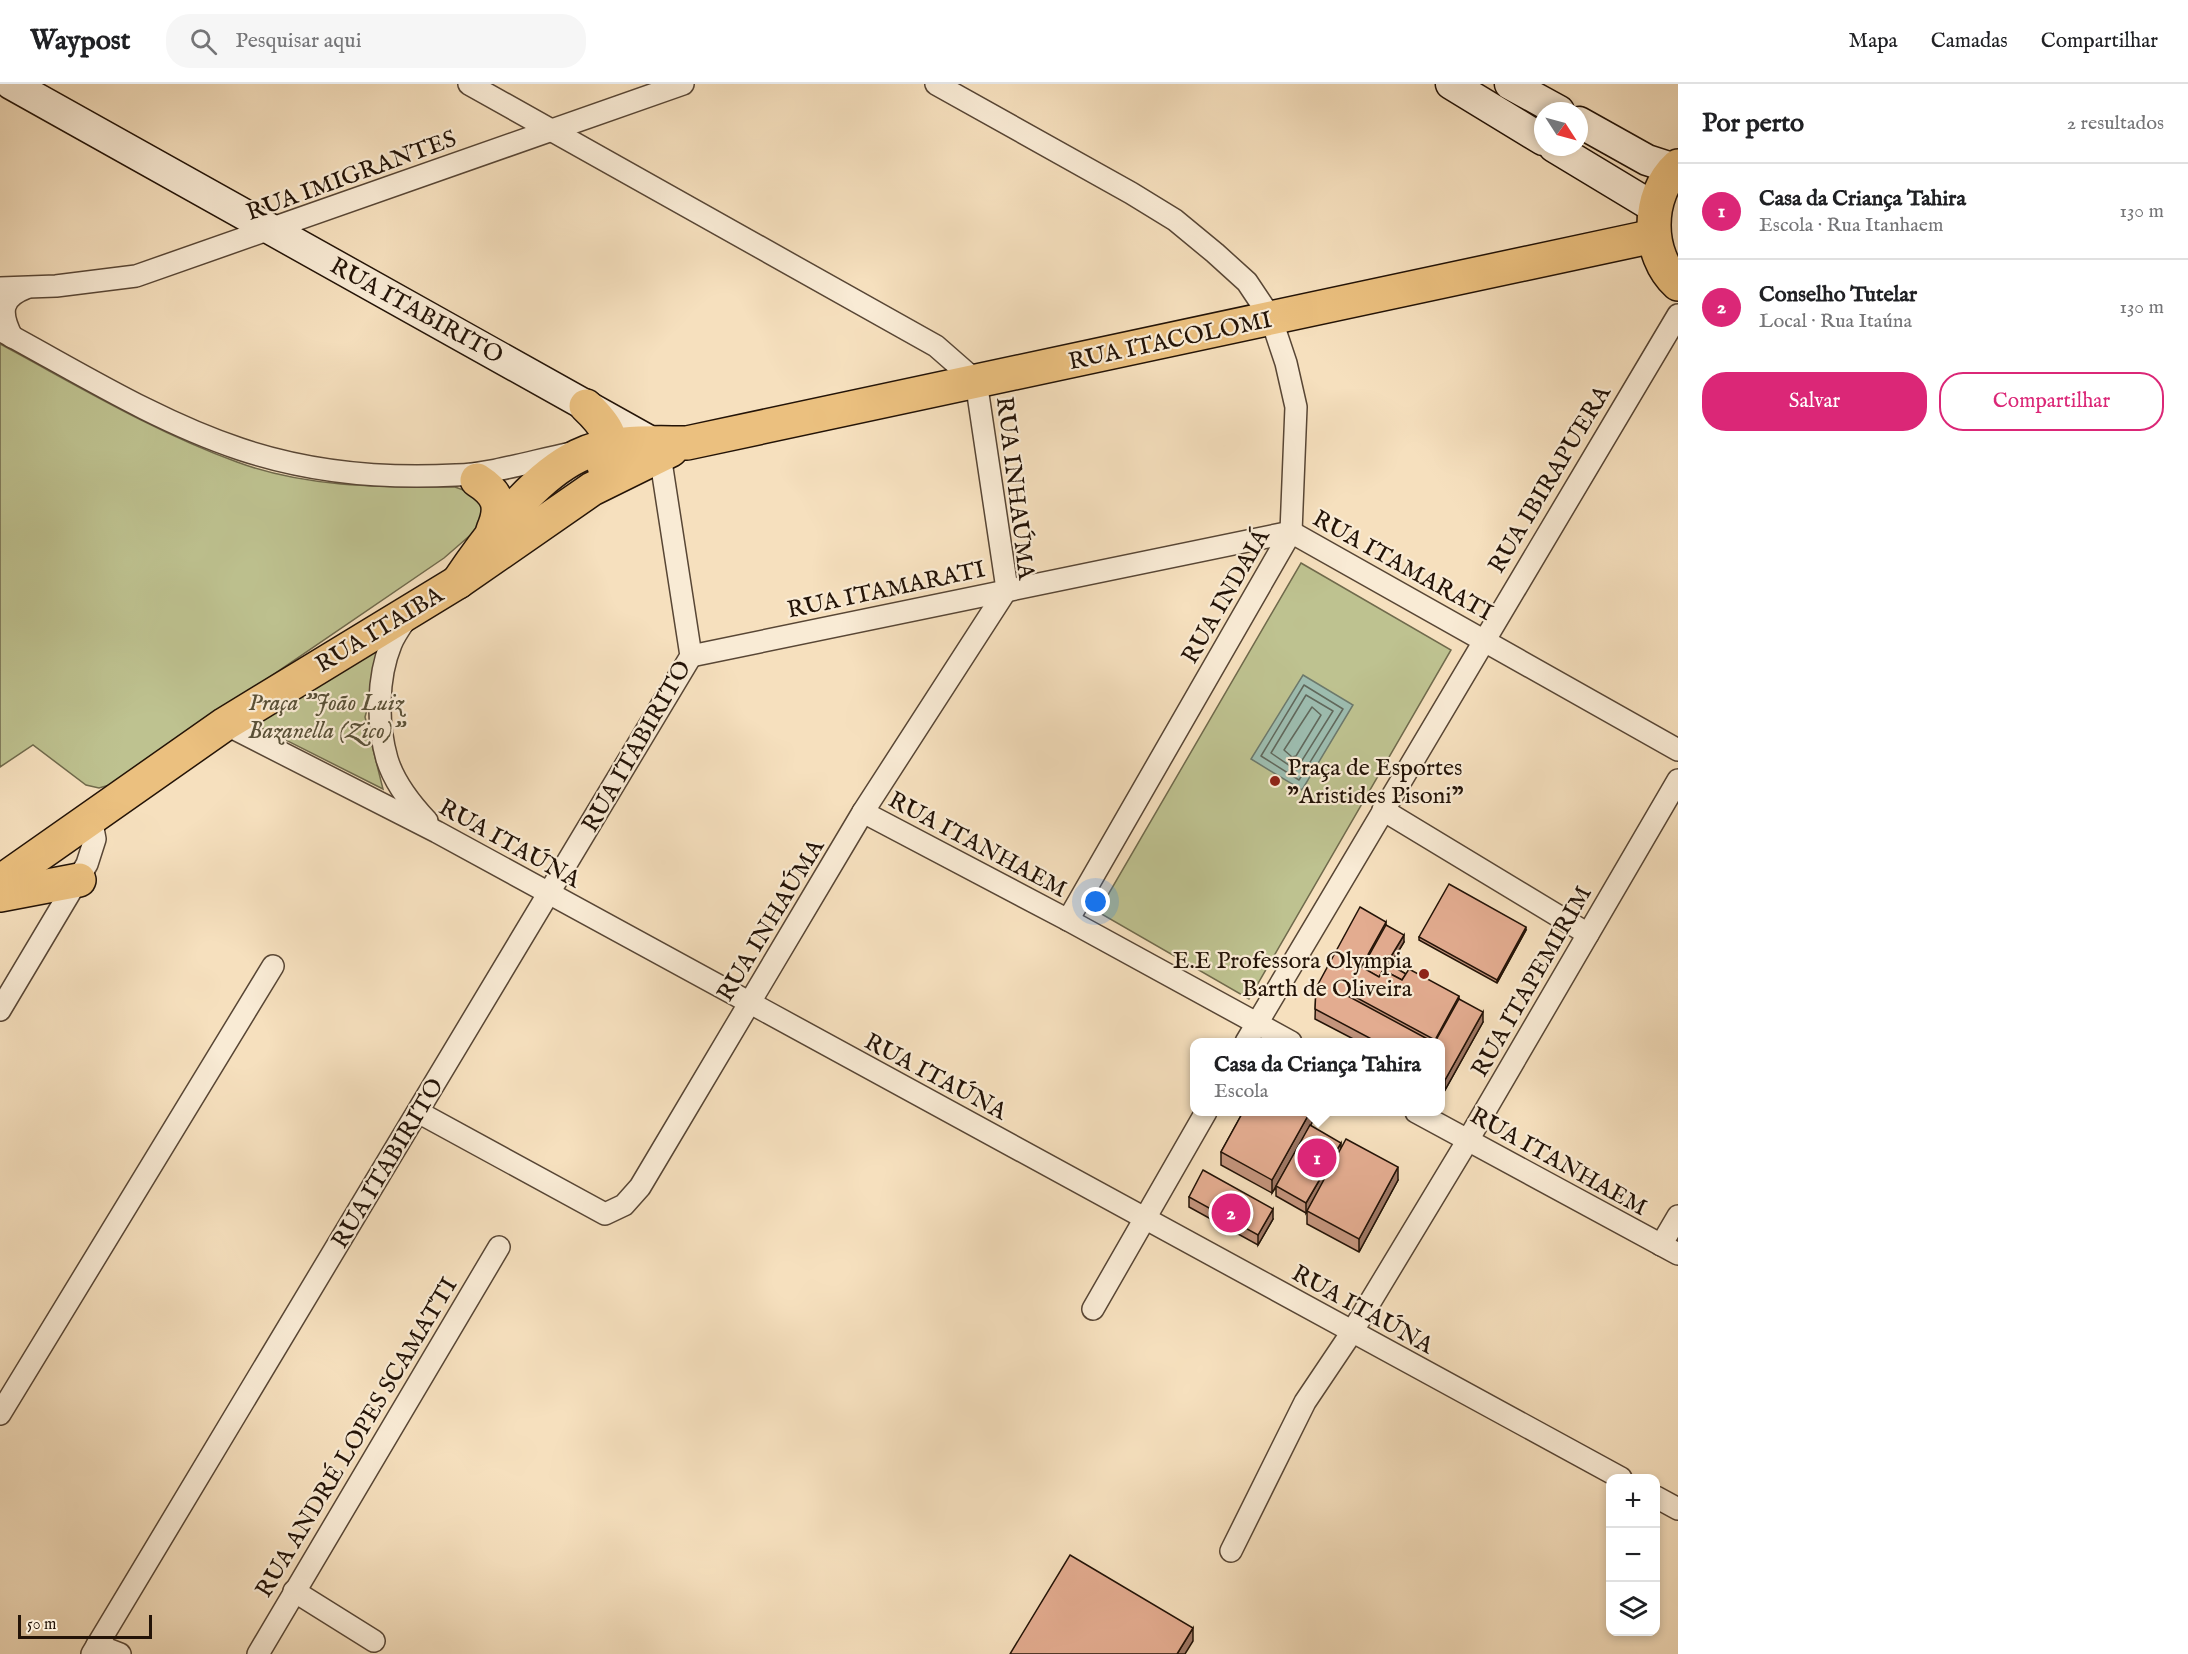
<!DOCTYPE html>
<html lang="pt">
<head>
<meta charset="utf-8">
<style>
  body { margin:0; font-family:"IM FELL English",serif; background:#f6f6f6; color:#202124 }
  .controls { position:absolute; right:18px; bottom:18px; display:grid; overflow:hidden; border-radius:12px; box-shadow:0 3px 9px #0003 }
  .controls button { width:54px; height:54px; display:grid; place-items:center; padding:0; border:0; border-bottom:2px solid #e0e0e0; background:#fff; color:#202124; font:30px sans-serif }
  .compass { position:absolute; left:1534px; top:18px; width:54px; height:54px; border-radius:50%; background:#fff; box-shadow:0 3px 9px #0003; rotate:126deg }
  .scale { position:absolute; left:18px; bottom:15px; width:134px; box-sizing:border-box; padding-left:6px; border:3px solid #231307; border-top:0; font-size:16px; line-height:21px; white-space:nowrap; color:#231307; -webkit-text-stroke:4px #f9ebd5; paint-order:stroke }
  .you { position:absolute; left:1096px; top:818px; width:21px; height:21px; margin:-15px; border:4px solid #fff; border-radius:50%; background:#1a73e8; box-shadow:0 0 0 9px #1a73e833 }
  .badge { display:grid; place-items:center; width:39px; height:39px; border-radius:50%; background:#db2777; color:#fff; font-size:20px; font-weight:700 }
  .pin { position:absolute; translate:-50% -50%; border:3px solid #fff; box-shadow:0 2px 6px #0006 }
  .popup { position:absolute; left:1190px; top:954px; width:255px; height:78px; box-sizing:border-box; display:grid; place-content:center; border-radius:12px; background:#fff; filter:drop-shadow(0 2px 4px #0005); font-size:20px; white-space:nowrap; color:#757577 }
  .popup b { font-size:22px; color:#202124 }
  .popup::after { content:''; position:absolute; left:50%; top:100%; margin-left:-12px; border:12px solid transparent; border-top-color:#fff }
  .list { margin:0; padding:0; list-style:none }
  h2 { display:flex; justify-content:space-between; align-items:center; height:78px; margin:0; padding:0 24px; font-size:26px }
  h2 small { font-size:20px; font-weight:400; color:#757577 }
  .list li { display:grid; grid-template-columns:39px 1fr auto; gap:18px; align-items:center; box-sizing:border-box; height:96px; padding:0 24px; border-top:2px solid #e0e0e0 }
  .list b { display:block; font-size:22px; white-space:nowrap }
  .list p { margin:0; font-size:20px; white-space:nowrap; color:#757577 }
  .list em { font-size:20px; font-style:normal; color:#757577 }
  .actions { display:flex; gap:12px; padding:18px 24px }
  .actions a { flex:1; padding:14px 0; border:2px solid #db2777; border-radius:24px; text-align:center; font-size:21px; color:#db2777 }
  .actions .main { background:#db2777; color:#fff }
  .icon { flex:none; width:33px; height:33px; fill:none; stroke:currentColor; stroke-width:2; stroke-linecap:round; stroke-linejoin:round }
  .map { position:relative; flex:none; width:1678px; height:1570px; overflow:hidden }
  header { display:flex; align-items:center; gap:36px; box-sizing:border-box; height:84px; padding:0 30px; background:#fff; border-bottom:2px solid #e0e0e0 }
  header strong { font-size:28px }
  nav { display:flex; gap:33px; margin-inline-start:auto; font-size:21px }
  .search { width:420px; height:54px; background:#f6f6f6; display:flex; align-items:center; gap:15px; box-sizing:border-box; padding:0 21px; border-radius:24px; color:#757577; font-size:22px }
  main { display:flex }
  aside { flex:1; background:#fff }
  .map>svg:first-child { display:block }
  .green { fill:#bec290; stroke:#706a4c; stroke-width:1.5 }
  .water { fill:#9dbdb0; stroke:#6c796c; stroke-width:1.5 }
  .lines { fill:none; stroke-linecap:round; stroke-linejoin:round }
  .shore { stroke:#60685c; stroke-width:1.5 }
  .street-casing { stroke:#584635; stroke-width:24 }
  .secondary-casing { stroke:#231307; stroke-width:33 }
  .primary-casing { stroke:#231307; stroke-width:36 }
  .street { stroke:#f9ebd5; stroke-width:21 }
  .secondary { stroke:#f9ebd5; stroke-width:30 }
  .primary { stroke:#ebc07f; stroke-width:33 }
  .wall { fill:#c3947c; stroke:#231307; stroke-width:1.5 }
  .shaded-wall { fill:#9f7865; stroke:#231307; stroke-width:1.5 }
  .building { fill:#e3ac90; stroke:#231307; stroke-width:1.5 }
  .poi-dot { fill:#8f2418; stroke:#f9ebd5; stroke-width:2 }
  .labels { text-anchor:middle; stroke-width:4.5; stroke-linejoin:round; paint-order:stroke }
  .street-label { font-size:24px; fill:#231307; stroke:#f9ebd5 }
  .park-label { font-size:24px; font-style:italic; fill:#595037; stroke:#f9ebd5 }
  .poi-label { font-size:24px; fill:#231307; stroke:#f9ebd5; text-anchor:start }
</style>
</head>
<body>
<header>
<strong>Waypost</strong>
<div class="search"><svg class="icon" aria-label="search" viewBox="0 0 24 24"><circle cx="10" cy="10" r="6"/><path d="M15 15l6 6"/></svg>Pesquisar aqui</div>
<nav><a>Mapa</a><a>Camadas</a><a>Compartilhar</a></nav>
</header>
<main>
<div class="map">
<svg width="1678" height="1570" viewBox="0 0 1678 1570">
  <rect width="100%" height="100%" fill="#f6e0be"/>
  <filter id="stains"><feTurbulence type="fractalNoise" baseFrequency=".00333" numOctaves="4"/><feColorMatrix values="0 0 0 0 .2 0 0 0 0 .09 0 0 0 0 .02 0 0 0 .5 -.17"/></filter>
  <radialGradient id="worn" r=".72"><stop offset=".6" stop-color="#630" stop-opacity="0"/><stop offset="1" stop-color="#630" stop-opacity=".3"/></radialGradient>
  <g class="green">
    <path d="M0 260C78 302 154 348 237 378 307 404 382 403 455 403L469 408 488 420 482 441 444 474 113 700 99 704 86 701 33 661 0 683Z"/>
    <path d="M1301 479 1451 566 1249 915 1098 828Z"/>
    <path d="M388 546 365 633 383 705 246 636Z"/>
  </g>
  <path class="water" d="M1303 591 1353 621 1302 706 1251 675Z"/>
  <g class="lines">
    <g class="shore">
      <path d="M1304 601 1343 625 1299 696 1261 672Z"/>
      <path d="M1306 611 1333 627 1296 686 1271 669Z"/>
      <path d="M1312 623 1321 631 1296 672 1292 673 1284 666Z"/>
    </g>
    <g class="street-casing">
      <g id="street">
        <path d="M936 0 1131 109 1175 136 1215 169 1247 198 1271 234 1286 279 1296 323 1291 448 1068 836"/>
        <path d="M0 204 56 202 136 192 683 0"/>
        <path d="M0 246C78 288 156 337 240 365 309 388 384 395 456 391 492 390 536 376 572 369"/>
        <path d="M12 253C0 229 0 214 26 204"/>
        <path d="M408 532C402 541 395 550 391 560 377 594 377 640 387 675 394 698 411 720 427 737"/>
        <path d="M691 572 1291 448 1678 666"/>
        <path d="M225 640 437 748 1621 1394"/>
        <path d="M1383 726 1588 850"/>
        <path d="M863 728 1068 836 1291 958"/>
        <path d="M0 926 87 780 95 755 91 734"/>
        <path d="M1246 958 1678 231"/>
        <path d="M418 1028 605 1130 624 1121 640 1103 863 728 1007 505 976 297 936 262 469 0"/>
        <path d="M1416 1028 1678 1170"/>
        <path d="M1661 1161 1678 1132"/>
        <path d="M1093 1225 1206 1028"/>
        <path d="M0 1330 273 882"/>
        <path d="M1656 1413 1678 1425"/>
        <path d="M1231 1467 1305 1318 1352 1248 1468 1056 1678 696"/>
        <path d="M294 1507 374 1557"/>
        <path d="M97 1561 120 1570"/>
        <path d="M92 1570 691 572 660 371"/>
        <path d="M258 1570 499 1163"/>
      </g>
    </g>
    <g class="secondary-casing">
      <g id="secondary">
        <path d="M11 0 653 359 658 366"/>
        <path d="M1451 0 1543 56"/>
        <path d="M1510 0 1559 27"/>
        <path d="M1579 38 1647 76 1675 85"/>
        <path d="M1554 63 1655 124"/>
      </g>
    </g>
    <g class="primary-casing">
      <g id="primary">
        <path d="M1678 82C1646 111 1646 171 1678 200"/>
        <path d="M586 322C605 340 619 357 604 382"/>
        <path d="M477 396C499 410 503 423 493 446"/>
        <path d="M458 498C487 455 531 395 578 372 609 356 652 359 687 359L1654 152"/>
        <path d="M0 798 225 640 458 498 592 405 671 366"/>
        <path d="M0 811 79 796"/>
      </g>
    </g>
    <use href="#street" class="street"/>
    <use href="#secondary" class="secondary"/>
    <use href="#primary" class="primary"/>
  </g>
  <g class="wall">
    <path d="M1386 841 1404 858 1390 881 1406 890 1459 915 1483 938 1445 1006 1440 1003V958H1359L1315 935 1316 904Z"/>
    <path d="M1526 846 1497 899 1419 856V853Z"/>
    <path d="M1243 1028H1318L1293 1071 1341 1063 1398 1096 1359 1168 1307 1140V1128L1306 1129 1276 1112V1103L1272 1109 1221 1081V1068Z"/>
    <path d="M1189 1113 1273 1135 1258 1161 1189 1123Z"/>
  </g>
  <g class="shaded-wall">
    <path d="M1386 838V847L1347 908Z"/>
    <path d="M1526 843V846L1497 899V896Z"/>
    <path d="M1404 851V858L1387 886V879Z"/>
    <path d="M1459 912V925L1435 958V956Z"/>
    <path d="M1483 928V938L1445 1006V996Z"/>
    <path d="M1310 1028H1318L1272 1109V1096Z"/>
    <path d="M1341 1059V1069L1306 1129V1119Z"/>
    <path d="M1398 1083V1096L1359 1168V1155Z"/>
    <path d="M1273 1125V1135L1258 1161V1151Z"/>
    <path d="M1193 1544V1557L1185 1570H1177Z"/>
  </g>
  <g class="building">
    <path d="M1449 800 1526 843 1497 896 1419 853Z"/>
    <path d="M1360 823 1386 838 1361 883 1360 882 1346 908V911L1433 958H1377L1315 925 1316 904Z"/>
    <path d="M1386 841 1404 851 1387 879 1406 890 1402 896 1383 886 1379 893 1362 884Z"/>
    <path d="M1360 882 1379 893 1383 886 1402 896 1409 885 1459 912 1435 956 1346 908Z"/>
    <path d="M1459 915 1483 928 1445 996 1440 993V958H1435Z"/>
    <path d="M1243 1028H1310L1272 1096 1221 1068Z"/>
    <path d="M1310 1041 1341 1059 1306 1119 1276 1102Z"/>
    <path d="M1346 1055 1398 1083 1359 1155 1307 1127Z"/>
    <path d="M1203 1086 1273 1125 1258 1151 1189 1113Z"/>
    <path d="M1070 1471 1193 1544 1177 1570H1010Z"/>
  </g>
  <g class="poi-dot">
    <circle cx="1275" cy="697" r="6"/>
    <circle cx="1424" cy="890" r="6"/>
  </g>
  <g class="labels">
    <g class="street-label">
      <text transform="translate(351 91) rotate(-20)" y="8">RUA IMIGRANTES</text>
      <text transform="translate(417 226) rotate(29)" y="8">RUA ITABIRITO</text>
      <text transform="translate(1170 256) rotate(-12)" y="8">RUA ITACOLOMI</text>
      <text transform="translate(1549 395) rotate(-59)" y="8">RUA IBIRAPUERA</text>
      <text transform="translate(1016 404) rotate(83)" y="8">RUA INHAÚMA</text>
      <text transform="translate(1403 481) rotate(29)" y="8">RUA ITAMARATI</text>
      <text transform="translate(886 505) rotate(-12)" y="8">RUA ITAMARATI</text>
      <text transform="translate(1225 512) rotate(-60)" y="8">RUA INDAIÁ</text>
      <text transform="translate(379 545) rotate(-31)" y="8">RUA ITAIBA</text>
      <text transform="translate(636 662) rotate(-60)" y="8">RUA ITABIRITO</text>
      <text transform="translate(510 759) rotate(29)" y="8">RUA ITAÚNA</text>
      <text transform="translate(978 760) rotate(28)" y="8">RUA ITANHAEM</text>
      <text transform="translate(770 836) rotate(-59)" y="8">RUA INHAÚMA</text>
      <text transform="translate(1531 897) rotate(-60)" y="8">RUA ITAPEMIRIM</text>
      <text transform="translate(936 992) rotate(28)" y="8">RUA ITAÚNA</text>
      <text transform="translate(1559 1077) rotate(29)" y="8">RUA ITANHAEM</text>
      <text transform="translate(387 1079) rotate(-59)" y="8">RUA ITABIRITO</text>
      <text transform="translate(1363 1225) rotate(29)" y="8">RUA ITAÚNA</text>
      <text transform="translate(356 1353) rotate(-59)" y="8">RUA ANDRÉ LOPES SCAMATTI</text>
    </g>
    <g class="park-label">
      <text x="326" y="626">Praça "João Luiz<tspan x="326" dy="28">Bazanella (Zico)"</tspan></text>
    </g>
    <g class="poi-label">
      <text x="1287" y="691">Praça de Esportes<tspan x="1287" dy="28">"Aristides Pisoni"</tspan></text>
      <text x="1412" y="884" text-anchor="end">E.E Professora Olympia<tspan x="1412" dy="28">Barth de Oliveira</tspan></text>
    </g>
  </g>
  <rect width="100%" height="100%" filter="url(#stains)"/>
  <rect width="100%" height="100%" fill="url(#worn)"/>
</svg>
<div class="controls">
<button>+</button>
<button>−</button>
<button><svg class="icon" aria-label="layers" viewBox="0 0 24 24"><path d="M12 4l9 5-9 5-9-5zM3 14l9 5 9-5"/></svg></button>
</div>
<svg class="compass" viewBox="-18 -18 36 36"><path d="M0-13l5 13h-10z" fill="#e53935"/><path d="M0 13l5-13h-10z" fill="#757577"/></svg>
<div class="scale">50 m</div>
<div class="you"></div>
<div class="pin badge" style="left:1317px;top:1074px">1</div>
<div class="popup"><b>Casa da Criança Tahira</b>Escola</div>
<div class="pin badge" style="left:1231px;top:1129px">2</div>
</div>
<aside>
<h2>Por perto<small>2 resultados</small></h2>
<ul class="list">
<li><span class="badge">1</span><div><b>Casa da Criança Tahira</b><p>Escola · Rua Itanhaem</p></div><em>130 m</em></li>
<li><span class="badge">2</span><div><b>Conselho Tutelar</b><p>Local · Rua Itaúna</p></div><em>130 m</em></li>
</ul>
<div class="actions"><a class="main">Salvar</a><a>Compartilhar</a></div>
</aside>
</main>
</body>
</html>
